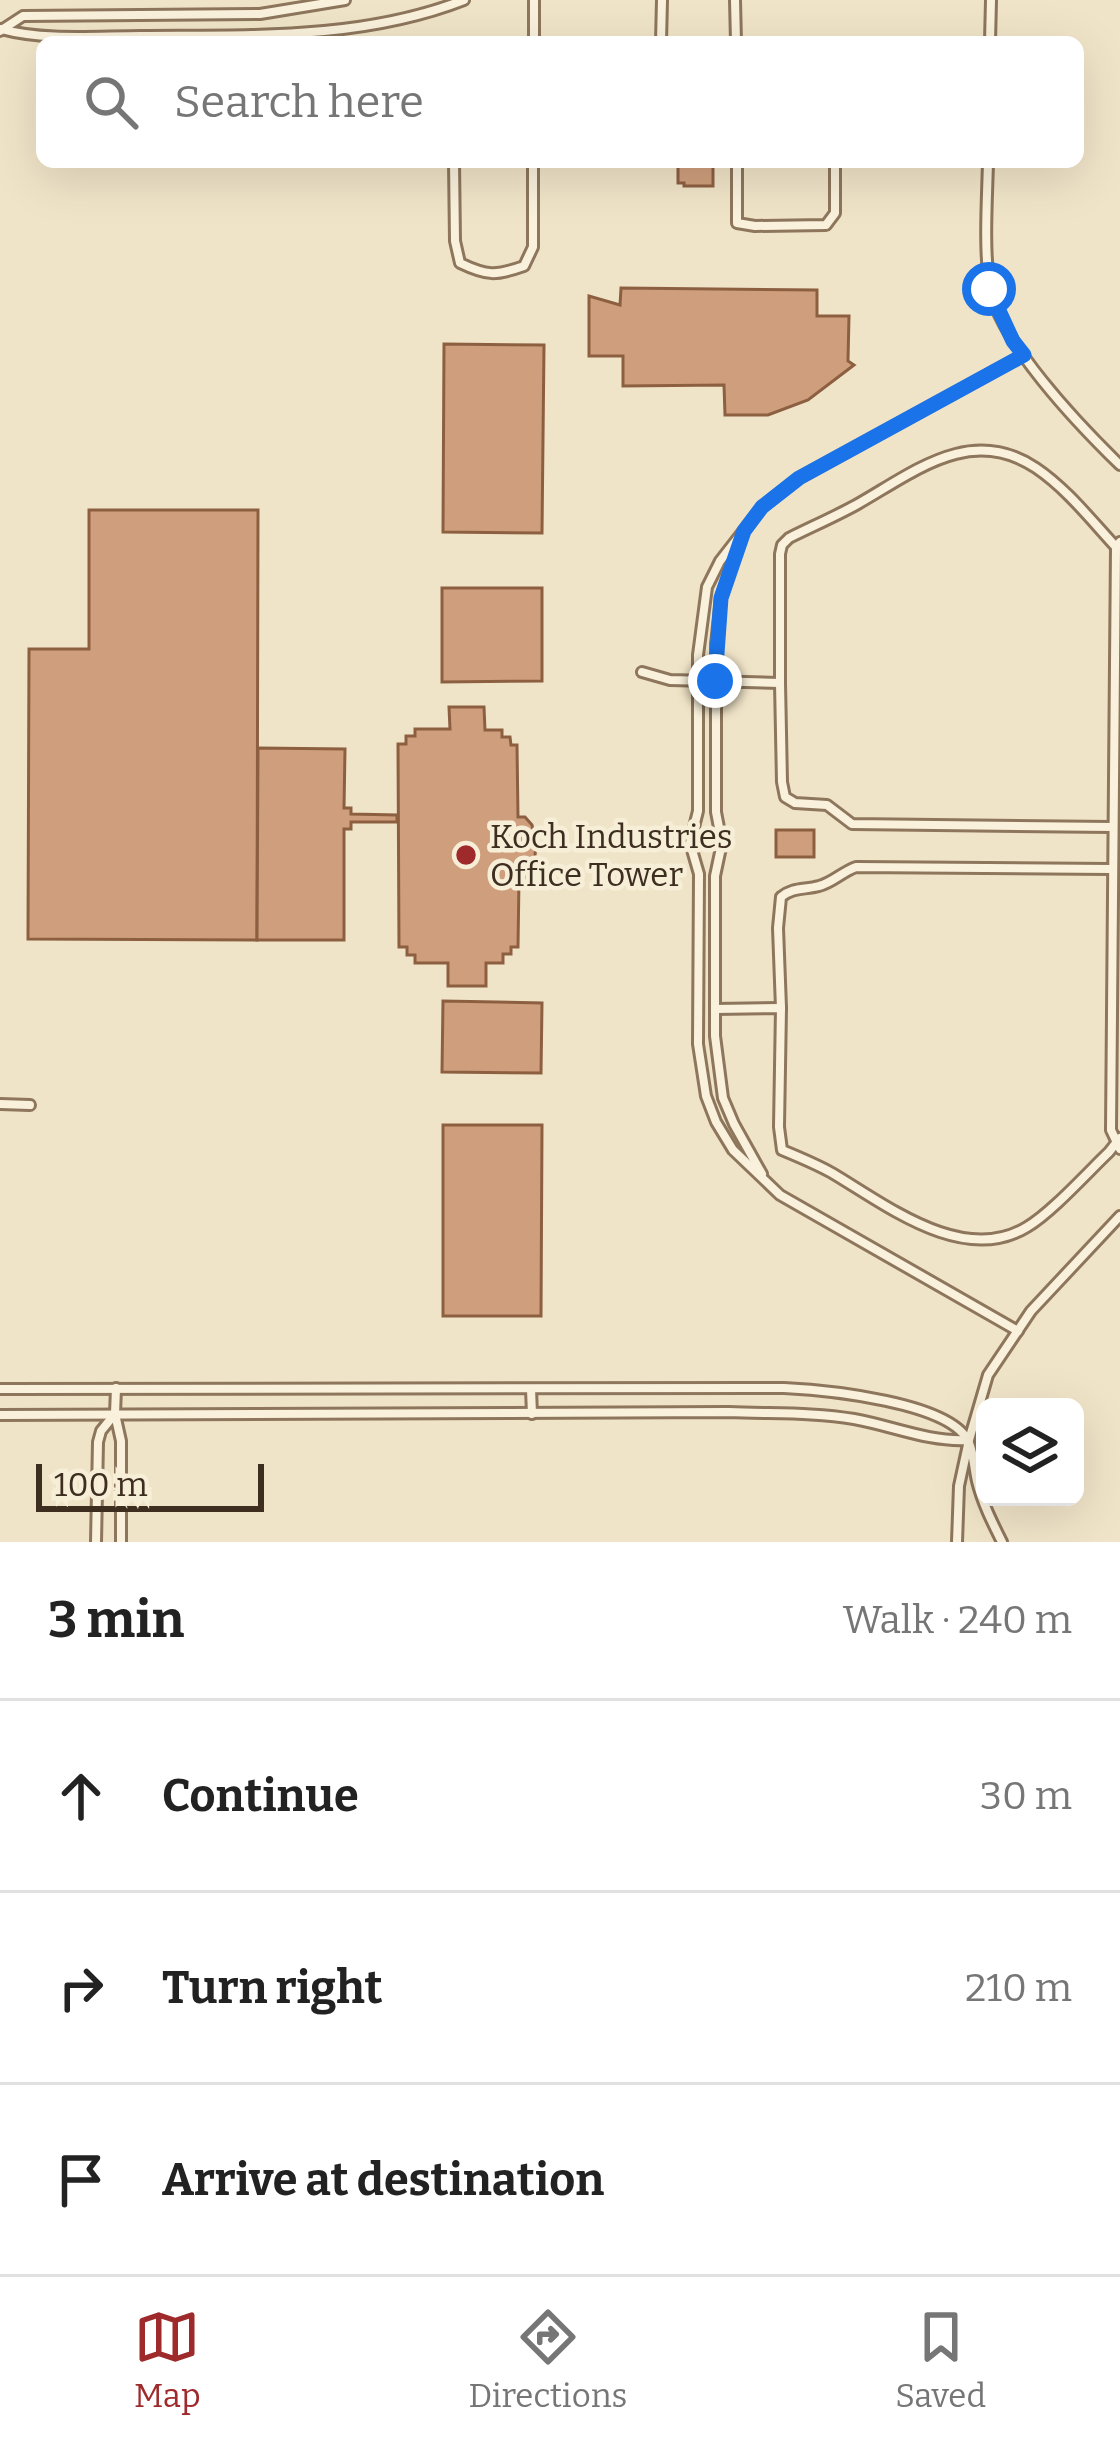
<!DOCTYPE html>
<html lang="en">
<head>
<meta charset="utf-8">
<style>
  body { margin:0; font-family:Bitter,serif; background:#f6f6f6; color:#222 }
  .controls { position:absolute; right:36px; bottom:36px; display:grid; overflow:hidden; border-radius:18px; box-shadow:0 12px 48px #0002 }
  .controls button { width:108px; height:108px; display:grid; place-items:center; padding:0; border:0; border-bottom:3px solid #e0e0e0; background:#fff; color:#222; font:60px sans-serif }
  .scale { position:absolute; left:36px; bottom:30px; width:228px; box-sizing:border-box; padding-left:12px; border:6px solid #3d2e20; border-top:0; font-size:33px; line-height:42px; white-space:nowrap; color:#3d2e20; -webkit-text-stroke:9px #f7eed8; paint-order:stroke }
  .stop { position:absolute; width:36px; height:36px; margin:-27px; border:9px solid #1a73e8; border-radius:50%; background:#fff }
  .stop.end { background:#1a73e8; border-color:#fff; box-shadow:0 3px 12px #0008 }
  .list { margin:0; padding:0; list-style:none }
  h2 { display:flex; justify-content:space-between; align-items:center; height:156px; margin:0; padding:0 48px; font-size:51px }
  h2 small { font-size:39px; font-weight:400; color:#767676 }
  .list li { display:grid; grid-template-columns:78px 1fr auto; gap:36px; align-items:center; box-sizing:border-box; height:192px; padding:0 48px; border-top:3px solid #e0e0e0 }
  .list b { display:block; font-size:45px; white-space:nowrap }
  .list em { font-size:39px; font-style:normal; color:#767676 }
  .icon { flex:none; width:66px; height:66px; fill:none; stroke:currentColor; stroke-width:2; stroke-linecap:round; stroke-linejoin:round }
  .map { position:relative; flex:none; width:1120px; height:1542px; overflow:hidden }
  .search { position:absolute; background:#fff; box-shadow:0 12px 48px #0002; left:36px; right:36px; top:36px; height:132px; display:flex; align-items:center; gap:30px; box-sizing:border-box; padding:0 42px; border-radius:18px; color:#767676; font-size:45px }
  .sheet { height:732px; background:#fff }
  nav { display:flex; justify-content:space-around; align-items:center; box-sizing:border-box; height:168px; border-top:3px solid #e0e0e0; background:#fff; font-size:33px; color:#767676 }
  nav a { display:grid; justify-items:center; gap:6px }
  nav .on { color:#9e2a2b }
  .map>svg:first-child { display:block }
  .building { fill:#cf9f7d; stroke:#8d5f41; stroke-width:3 }
  .lines { fill:none; stroke-linecap:round; stroke-linejoin:round }
  .lane-casing { stroke:#8d765c; stroke-width:14 }
  .lane { stroke:#faf1dc; stroke-width:8 }
  .route { stroke:#1a73e8; stroke-width:15 }
  .poi-dot { fill:#9e2a2b; stroke:#f7eed8; stroke-width:4.5 }
  .labels { text-anchor:middle; stroke-width:9; stroke-linejoin:round; paint-order:stroke }
  .poi-label { font-size:33px; fill:#3d2e20; stroke:#f7eed8; text-anchor:start }
</style>
</head>
<body>
<div class="map">
<svg width="1120" height="1542" viewBox="0 0 1120 1542">
  <rect width="100%" height="100%" fill="#f0e4c8"/>
  <g class="building">
    <path d="M678 162H713V186H684V183H678Z"/>
    <path d="M621 288 817 290V316H849L848 361 854 365 808 400 768 415H725L724 385 623 386V356H589V296L620 305Z"/>
    <path d="M444 344 544 345 542 533 443 532Z"/>
    <path d="M89 510H258L257 940 28 939 29 649H89Z"/>
    <path d="M442 588H542V681L442 682Z"/>
    <path d="M449 707H484L485 730H502V737H510L511 745H517L518 817H525L532 825 536 845 534 866 528 867 524 879H519L518 947H511V954H503V963H486V986H448V963H415V955H407V947H399L398 744H406V736H415V729H450Z"/>
    <path d="M258 748 345 749 344 808H351V814L397 815V822H351V829H344V940H257Z"/>
    <rect x="776" y="830" width="38" height="27"/>
    <path d="M443 1001 542 1003 541 1073 442 1072Z"/>
    <path d="M443 1125H542L541 1316H443Z"/>
  </g>
  <g class="lines">
    <g class="lane-casing">
      <g id="lane">
        <path d="M735 0 736 42"/>
        <path d="M1 29C45 41 96 36 141 36 249 35 362 40 464 0"/>
        <path d="M0 31 23 16 260 14 345 0"/>
        <path d="M534 42V0"/>
        <path d="M661 42 662 0"/>
        <path d="M990 42 991 0"/>
        <path d="M454 162 455 241 460 263C487 276 496 276 524 266L533 247V162"/>
        <path d="M737 162V223L755 226 826 225 835 213V162"/>
        <path d="M988 162C987 202 984 244 989 284 997 340 1080 426 1120 465"/>
        <path d="M741 538 721 598 716 644V812L722 843 715 876V1036L723 1098 734 1124 762 1174"/>
        <path d="M1116 547 1111 1130 1120 1149"/>
        <path d="M642 672 670 680 780 683V554L782 545 789 538C811 527 834 517 856 505 913 473 970 424 1036 468 1067 489 1091 520 1116 547L1120 542"/>
        <path d="M780 683 782 782 785 797 795 803 827 805 852 824 1112 827"/>
        <path d="M781 1008 778 928 781 897C793 887 804 890 819 886 832 883 842 872 856 867L1111 869"/>
        <path d="M715 1009 781 1008 779 1127 782 1150C799 1157 816 1164 832 1173 886 1205 963 1266 1027 1227 1051 1213 1087 1173 1109 1152L1120 1138"/>
        <path d="M0 1104 30 1105"/>
        <path d="M1018 1331 780 1195 733 1150 716 1122 706 1096 698 1044 699 874 690 843 698 811V655L707 587 720 561 762 507 799 478 1024 355"/>
        <path d="M116 1388 115 1414 121 1441V1542"/>
        <path d="M0 1389 784 1388C825 1390 953 1402 969 1443 974 1455 974 1469 977 1481 982 1502 992 1522 1002 1542"/>
        <path d="M531 1389 532 1414"/>
        <path d="M0 1415 729 1412C771 1414 813 1412 854 1419 893 1426 928 1442 967 1440"/>
        <path d="M96 1542 98 1442 101 1431 114 1415"/>
        <path d="M957 1542 959 1486 969 1440 988 1375 1031 1311 1120 1216"/>
      </g>
    </g>
    <use href="#lane" class="lane"/>
  </g>
  <g class="lines">
    <path class="route" d="M715 681 721 598 744 531 762 507 799 478 1024 355 1013 341 989 289"/>
  </g>
  <circle class="poi-dot" cx="466" cy="855" r="12"/>
  <g class="labels">
    <g class="poi-label">
      <text x="490" y="848">Koch Industries<tspan x="490" dy="38">Office Tower</tspan></text>
    </g>
  </g>
</svg>
<div class="controls">
<button><svg class="icon" aria-label="layers" viewBox="0 0 24 24"><path d="M12 4l9 5-9 5-9-5zM3 14l9 5 9-5"/></svg></button>
</div>
<div class="scale">100 m</div>
<div class="stop" style="left:989px;top:289px"></div>
<div class="stop end" style="left:715px;top:681px"></div>
<div class="search"><svg class="icon" aria-label="search" viewBox="0 0 24 24"><circle cx="10" cy="10" r="6"/><path d="M15 15l6 6"/></svg>Search here</div>
</div>
<section class="sheet">
<h2>3 min<small>Walk · 240 m</small></h2>
<ul class="list">
<li><svg class="icon" aria-label="ahead" viewBox="0 0 24 24"><path d="M12 20V5M6 11l6-6 6 6"/></svg><div><b>Continue</b></div><em>30 m</em></li>
<li><svg class="icon" aria-label="right" viewBox="0 0 24 24"><path d="M7 20v-9h11M14 6l5 5-5 5"/></svg><div><b>Turn right</b></div><em>210 m</em></li>
<li><svg class="icon" aria-label="arrive" viewBox="0 0 24 24"><path d="M6 21V4h12l-3 4 3 4H6"/></svg><div><b>Arrive at destination</b></div></li>
</ul>
</section>
<nav>
<a class="on"><svg class="icon" aria-label="map" viewBox="0 0 24 24"><path d="M3 6l6-2 6 2 6-2v14l-6 2-6-2-6 2zM9 4v14M15 6v14"/></svg>Map</a>
<a><svg class="icon" aria-label="directions" viewBox="0 0 24 24"><path d="M12 3l9 9-9 9-9-9zM9 14v-3h6M13 9l2 2-2 2"/></svg>Directions</a>
<a><svg class="icon" aria-label="saved" viewBox="0 0 24 24"><path d="M7 4h10v16l-5-4-5 4z"/></svg>Saved</a>
</nav>
</body>
</html>
